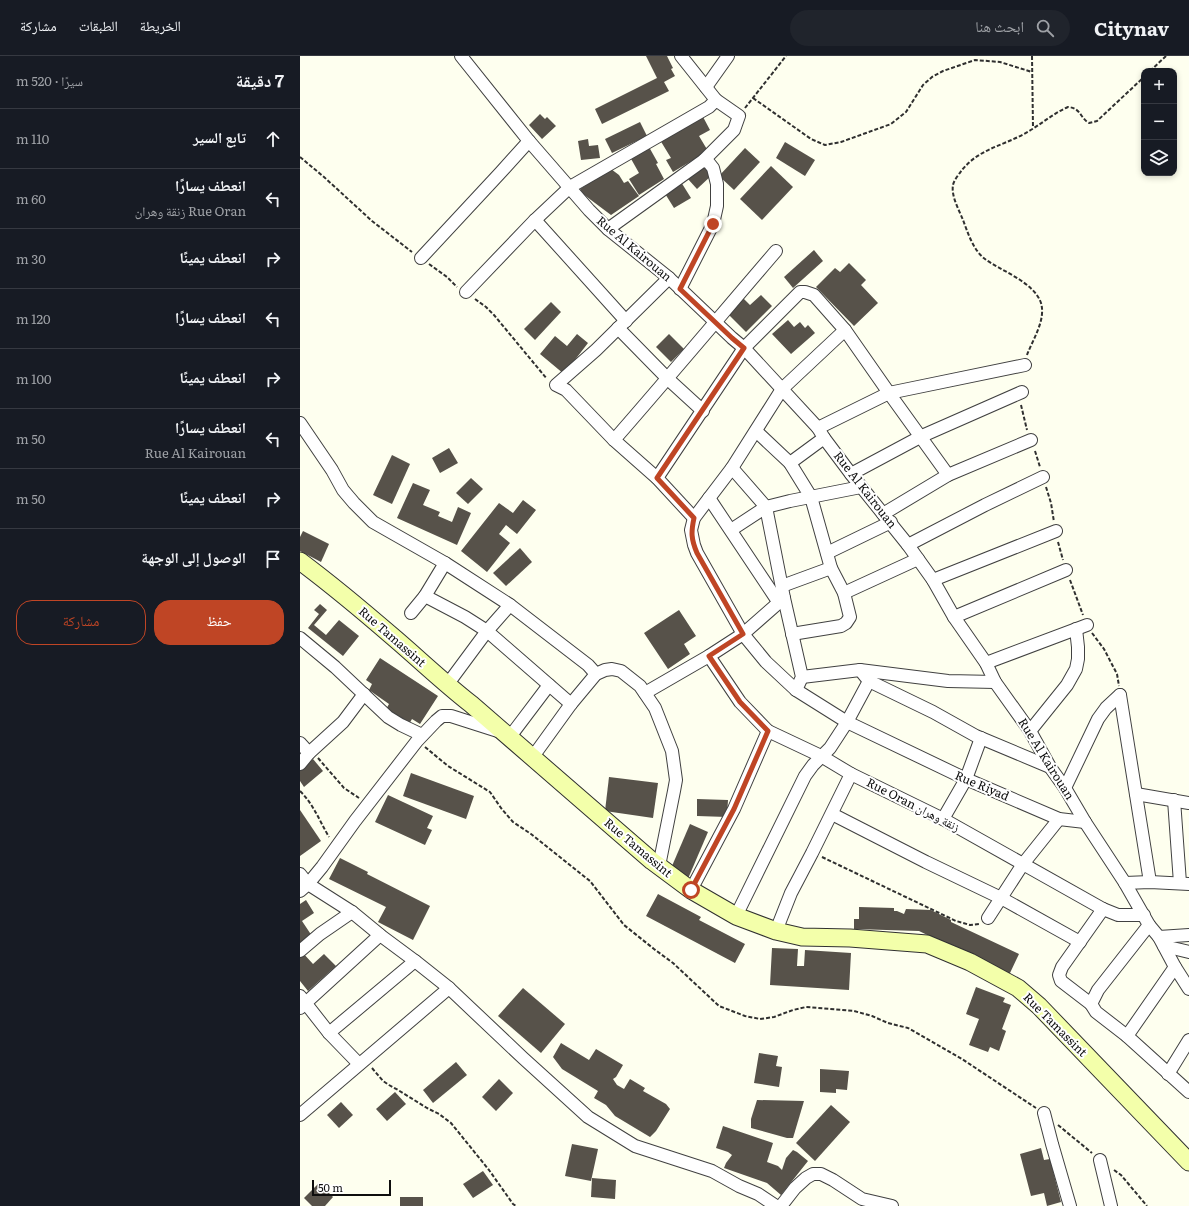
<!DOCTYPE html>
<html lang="ar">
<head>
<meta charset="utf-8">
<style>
  body { margin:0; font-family:Literata,"Noto Naskh Arabic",serif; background:#20242c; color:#f1f3f6; direction:rtl }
  .controls { position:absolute; right:12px; top:12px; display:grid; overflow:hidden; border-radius:8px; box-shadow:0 2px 6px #0003 }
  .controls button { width:36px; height:36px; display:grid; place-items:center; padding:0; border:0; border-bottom:1px solid #363941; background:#171b24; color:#f1f3f6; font:20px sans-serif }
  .scale { position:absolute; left:12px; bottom:10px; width:79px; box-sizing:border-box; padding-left:4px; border:2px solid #0e0e0e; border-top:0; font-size:11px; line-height:14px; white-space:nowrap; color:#0e0e0e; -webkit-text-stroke:3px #fff; paint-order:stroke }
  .stop { position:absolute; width:12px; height:12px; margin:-9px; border:3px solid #bf4525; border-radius:50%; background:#fff }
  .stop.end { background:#bf4525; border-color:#fff; box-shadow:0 1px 4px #0008 }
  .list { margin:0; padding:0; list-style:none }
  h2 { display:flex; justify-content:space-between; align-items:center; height:52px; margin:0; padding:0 16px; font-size:17px }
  h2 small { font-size:13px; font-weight:400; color:#9ea1a6 }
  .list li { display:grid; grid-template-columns:26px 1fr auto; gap:12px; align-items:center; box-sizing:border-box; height:60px; padding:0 16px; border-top:1px solid #363941 }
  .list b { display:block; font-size:15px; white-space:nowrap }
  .list p { margin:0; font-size:13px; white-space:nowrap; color:#9ea1a6 }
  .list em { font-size:13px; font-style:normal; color:#9ea1a6 }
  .actions { display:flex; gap:8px; padding:12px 16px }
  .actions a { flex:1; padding:9px 0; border:1px solid #bf4525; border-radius:16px; text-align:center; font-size:14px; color:#bf4525 }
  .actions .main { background:#bf4525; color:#fff }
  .icon { flex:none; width:22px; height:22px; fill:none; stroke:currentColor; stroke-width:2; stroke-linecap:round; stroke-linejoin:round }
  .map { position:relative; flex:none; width:889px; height:1150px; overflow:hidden; direction:ltr }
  header { display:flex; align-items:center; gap:24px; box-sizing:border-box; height:56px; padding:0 20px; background:#171b24; border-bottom:1px solid #363941 }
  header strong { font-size:19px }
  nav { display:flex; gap:22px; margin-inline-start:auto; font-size:14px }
  .search { width:280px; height:36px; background:#20242c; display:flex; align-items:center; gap:10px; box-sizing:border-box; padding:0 14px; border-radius:22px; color:#9ea1a6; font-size:15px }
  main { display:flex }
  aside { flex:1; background:#171b24 }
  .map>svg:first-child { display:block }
  .building { fill:#57524a }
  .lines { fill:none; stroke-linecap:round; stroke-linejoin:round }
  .minor-casing { stroke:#414141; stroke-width:14 }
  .secondary-casing { stroke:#303030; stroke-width:19 }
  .path { stroke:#303030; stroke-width:2; stroke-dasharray:4 2; stroke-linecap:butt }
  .minor { stroke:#fff; stroke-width:12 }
  .secondary { stroke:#f3ffaa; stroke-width:17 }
  .route { stroke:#bf4525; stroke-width:5 }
  .labels { text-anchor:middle; stroke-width:4; stroke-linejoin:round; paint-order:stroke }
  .street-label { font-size:12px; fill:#0e0e0e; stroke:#fff }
</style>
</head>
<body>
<header>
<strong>Citynav</strong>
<div class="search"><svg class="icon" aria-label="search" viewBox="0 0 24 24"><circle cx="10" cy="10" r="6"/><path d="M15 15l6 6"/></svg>ابحث هنا</div>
<nav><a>الخريطة</a><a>الطبقات</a><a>مشاركة</a></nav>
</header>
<main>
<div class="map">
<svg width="889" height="1150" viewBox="0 0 889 1150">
  <rect width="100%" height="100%" fill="#feffef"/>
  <g class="building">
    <path d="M346 0H367L373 12 371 13 375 20 364 26 369 35 302 68 295 53 357 22Z"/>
    <path d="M240 58 245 63 247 61 256 70 242 83 229 69Z"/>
    <path d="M402 59 410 74 399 80 408 95 373 116 366 104 371 102 360 84Z"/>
    <path d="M340 66 347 80 312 97 305 83Z"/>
    <path d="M288 83 289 90 298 89 300 102 281 104 278 85Z"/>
    <path d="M485 86 515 104 505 120 476 102Z"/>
    <path d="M349 91 358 107 356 108 364 123 339 139 329 123 339 117 330 101Z"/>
    <path d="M445 92 460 106 434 134 419 120Z"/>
    <path d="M403 108 412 119 397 133 387 122Z"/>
    <path d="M471 110 493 131 462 164 440 143Z"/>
    <path d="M311 113 319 119 324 127 328 125 339 140 311 159 283 138 280 133Z"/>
    <path d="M381 126 391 142 374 152 364 136Z"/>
    <path d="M514 194 523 205 493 232 484 221Z"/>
    <path d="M549 207 566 224 561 229 578 247 554 270 516 231 535 212 540 216Z"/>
    <path d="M461 239 472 250 446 276 426 256 441 240 450 249Z"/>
    <path d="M251 246 261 256 235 284 224 273Z"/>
    <path d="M488 264 494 271 500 266 505 272 508 269 515 277 491 298 472 278Z"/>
    <path d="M277 278 288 287 264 318 240 298 255 280 267 290Z"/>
    <path d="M369 278 384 293 371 306 356 291Z"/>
    <path d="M149 392 158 407 140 417 132 402Z"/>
    <path d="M92 399 110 408 92 448 73 439Z"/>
    <path d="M171 422 183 433 168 448 156 437Z"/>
    <path d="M113 427 130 434 123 449 140 456 138 460 152 466 158 451 171 457 157 489 97 462Z"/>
    <path d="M223 444 236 454 217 478 206 469 199 478 210 487 187 516 161 495 199 447 213 457Z"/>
    <path d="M3 475 29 488 21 506 0 495V481Z"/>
    <path d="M220 492 232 506 206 530 193 517Z"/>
    <path d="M20 548 27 554 14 569 26 579 39 564 59 580 43 600 8 572 19 558 14 554Z"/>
    <path d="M379 554 396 580 384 588 390 598 368 613 344 577Z"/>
    <path d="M80 602 138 640 120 668 112 663 108 670 85 655 89 648 69 634 72 628 66 624Z"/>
    <path d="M13 703 23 715 4 731 0 725V714Z"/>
    <path d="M111 717 174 740 166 763 103 740Z"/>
    <path d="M309 721 358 727 353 762 305 755Z"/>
    <path d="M88 739 133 760 127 772 132 774 125 789 75 766Z"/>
    <path d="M397 743 428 744 427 761 397 760Z"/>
    <path d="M0 754 21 785 0 800Z"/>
    <path d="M390 768 408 776 387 825 369 817Z"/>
    <path d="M40 802 68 816 67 818 130 850 113 884 78 866 86 851 29 823Z"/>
    <path d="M358 838 401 861 399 864 445 888 435 907 346 860Z"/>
    <path d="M6 844 14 857 2 865 12 880 0 888V848Z"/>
    <path d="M559 851 594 852V855H597L604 858 606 853 631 854 651 864V866L719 898 710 917H705L671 901V897L650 888 644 887 619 875 554 873V863H559Z"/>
    <path d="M472 892 498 893 497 910H504L505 894 551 897 549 934 470 929Z"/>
    <path d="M2 896 13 908 24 898 36 910 8 935 0 925V898Z"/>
    <path d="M676 931 705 942 703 946 711 949 702 973 706 975 699 995 690 991 688 996 669 989 679 963 666 958Z"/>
    <path d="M223 932 265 968 241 997 198 960Z"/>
    <path d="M261 987 289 1004 296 993 323 1009 316 1021 313 1023 317 1029 324 1033 330 1023 345 1032 343 1035 366 1048 370 1053 356 1075 350 1081 315 1060 306 1049 294 1042 298 1035 262 1013 253 1001Z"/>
    <path d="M459 997 478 1000 476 1010 482 1011 479 1031 454 1027Z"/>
    <path d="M156 1006 167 1019 133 1047 123 1034Z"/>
    <path d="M520 1013 549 1015 547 1034 536 1033V1037L520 1036Z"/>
    <path d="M199 1023 213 1037 196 1055 182 1041Z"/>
    <path d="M95 1036 106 1048 87 1065 76 1053Z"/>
    <path d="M457 1044 504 1045 493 1082H487L451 1072V1063Z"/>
    <path d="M41 1046 53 1059 39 1072 27 1059Z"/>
    <path d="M531 1049 550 1066 515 1105 496 1087Z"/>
    <path d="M423 1070 473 1087 467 1106 478 1110 482 1114 486 1102 493 1094 497 1096 508 1105 481 1139 467 1127 424 1112 426 1107 432 1099 428 1096 416 1092Z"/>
    <path d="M272 1088 298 1093 291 1125 265 1120Z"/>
    <path d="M741 1092 744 1104 750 1103 761 1146 747 1150 744 1137 731 1140 720 1098Z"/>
    <path d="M183 1115 193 1129 173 1142 163 1128Z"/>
    <path d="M292 1122 316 1124 315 1143 291 1141Z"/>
    <path d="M19 1127 33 1141 25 1150H12L4 1142Z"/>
    <rect x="100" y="1141" width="23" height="9"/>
  </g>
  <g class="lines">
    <g class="minor-casing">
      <g id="minor">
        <path d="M161 0 229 85 289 154 308 173 369 222 432 282 444 292 518 372 524 382 551 418 608 489 633 524 654 561 686 607 695 626 730 675 750 711 765 732 785 766 825 827 849 869 859 881 875 911 889 933"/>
        <path d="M381 0 416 44"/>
        <path d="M406 31 428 0"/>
        <path d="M235 164 326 265"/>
        <path d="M308 173 404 104 409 107 413 112 417 128V150L413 168 380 233"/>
        <path d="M121 202 201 116 229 85"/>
        <path d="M369 222 296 294 256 329 266 334 314 384 357 422 394 462"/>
        <path d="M166 236 235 164 270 131 409 51 416 44 439 60 434 74 404 104"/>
        <path d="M318 272 368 323 403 355"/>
        <path d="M545 274 482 333 432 412 394 462 391 474 394 489 397 497 443 578 466 606 496 634 547 666 666 723 759 763 785 766"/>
        <path d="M0 367 32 414 43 434 54 447 73 466 145 507 210 549 288 609 296 618"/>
        <path d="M456 375 490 407 511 441 531 512 544 537 550 561 546 567 541 570 492 578"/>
        <path d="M314 384C369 321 422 258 476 195"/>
        <path d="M490 407 524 382"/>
        <path d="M432 412 466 451 484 542 502 621 496 634"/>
        <path d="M551 418 622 380 722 336"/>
        <path d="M648 419 589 337 725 309"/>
        <path d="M357 422 444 292 500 236H505L514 239 545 274 589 337 518 372"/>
        <path d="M409 442 479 547"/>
        <path d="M583 458 648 419 731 384"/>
        <path d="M431 474 466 451 490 445 561 431"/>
        <path d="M608 489 685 449 743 421"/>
        <path d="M527 497 591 466"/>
        <path d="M633 524 756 475"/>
        <path d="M482 530 531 512"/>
        <path d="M544 537 618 503"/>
        <path d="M125 540 165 561 187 575 271 648"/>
        <path d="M111 557 125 540 145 507"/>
        <path d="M654 561 766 514"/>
        <path d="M0 582 35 611 88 661 101 669 122 679"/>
        <path d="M409 600 440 646 468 675 521 700 551 718 643 763 803 853 818 859H844"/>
        <path d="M686 607 787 569"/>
        <path d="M560 614 569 625 633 656 676 680 750 711"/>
        <path d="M502 621 560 614 648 625 695 626"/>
        <path d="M147 629 187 575 210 549"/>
        <path d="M345 637 409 600 443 578 484 542"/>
        <path d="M820 639 850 826"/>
        <path d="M730 675 767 629 776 613 778 603V591L776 573"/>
        <path d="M209 682 249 629"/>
        <path d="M0 687 9 697"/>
        <path d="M232 702 271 648 296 618 305 614 312 613 321 615 340 630 355 652 372 695 376 724 374 735 359 810"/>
        <path d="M0 708 9 697 43 666 64 638"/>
        <path d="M765 732 798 663 806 652 820 639"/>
        <path d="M836 738 889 747"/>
        <path d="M874 744 880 827"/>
        <path d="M532 758 626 806 701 842 780 886"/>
        <path d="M643 763 666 723 681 682"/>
        <path d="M0 818 8 828 52 856 80 879 115 905 149 932 223 1002 288 1061 335 1090 412 1115 439 1130 458 1138 476 1150"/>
        <path d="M825 827 850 826 889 828"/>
        <path d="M391 834 434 753 468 675"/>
        <path d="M0 835 8 828 22 811 55 765 117 685 136 665 142 660H151L201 676"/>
        <path d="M436 860 505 720 513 709 530 692 547 666 569 625"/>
        <path d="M688 862 723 808 759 763"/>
        <path d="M849 869 798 934 791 948 796 956 827 980 889 1036"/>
        <path d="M476 875 491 837 512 797 551 718"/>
        <path d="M859 881 889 879"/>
        <path d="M864 890 889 896"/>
        <path d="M0 895 20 878 52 856"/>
        <path d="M0 940 29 977 59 1008"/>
        <path d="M791 948 761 925 759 919 762 911 803 853"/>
        <path d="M0 952 80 879"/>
        <path d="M29 977 115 905"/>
        <path d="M827 980 875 911"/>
        <path d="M868 1018 889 984"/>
        <path d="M744 1057 752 1088 770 1150"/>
        <path d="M0 1059 149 932"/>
        <path d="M800 1104 811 1150"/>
        <path d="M481 1150 495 1132 506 1122 513 1118H521L533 1124 562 1143 592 1150"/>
      </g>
    </g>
    <g class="secondary-casing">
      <path id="secondary" d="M0 505C32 529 62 554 92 580 119 603 144 627 171 648L352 805 391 834 436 860 476 875 502 881 550 882 627 888 670 906 718 932 739 950 889 1106"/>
    </g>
    <g class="path">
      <path d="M732 0 733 72"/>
      <path d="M850 15 866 0"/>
      <path d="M453 42 511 83 525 89 541 86 591 68 606 56 623 29 632 21 643 15 675 4 700 6 732 16"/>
      <path d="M445 52 486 0"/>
      <path d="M0 101 24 121 72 165 112 196"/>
      <path d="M129 208 147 221 157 231"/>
      <path d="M175 243 186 251 194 259 247 323"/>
      <path d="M727 299C733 283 746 264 741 247 734 226 701 215 685 203 673 194 668 177 663 164 659 154 651 140 653 129 654 124 659 118 662 114 679 93 702 90 724 78 739 70 752 58 768 51 781 52 780 62 789 67L797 65 844 21"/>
      <path d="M721 349 727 374"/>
      <path d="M735 395 740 411"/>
      <path d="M746 431 751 447 754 466"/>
      <path d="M758 486 763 504"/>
      <path d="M770 524 783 559"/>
      <path d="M792 577 804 593 817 618 819 630"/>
      <path d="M125 691 148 710 190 736 201 752 213 766 231 778 290 825 324 869 354 893 373 907 419 950 445 960 460 963 474 961 493 954 506 951 554 955 572 960 588 967 608 972 662 1003 736 1052"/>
      <path d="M18 702 44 732 59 742"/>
      <path d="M0 735C14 749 19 764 29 781"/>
      <path d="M522 801 656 865 670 869 679 868"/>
      <path d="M72 1012 83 1025 89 1029 98 1034 127 1052 139 1058 151 1067 189 1114 213 1148 216 1150"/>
      <path d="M758 1069 792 1097"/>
      <path d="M814 1114 821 1119 847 1150"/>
    </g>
    <use href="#minor" class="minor"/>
    <use href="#secondary" class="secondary"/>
  </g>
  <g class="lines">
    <path class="route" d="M391 834 434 753 468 675 440 646 409 600 443 578 397 497C391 483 391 476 394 462L357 422 444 292 432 282 380 233 413 168"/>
  </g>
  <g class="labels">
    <g class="street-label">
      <text transform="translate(334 193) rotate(40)" y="4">Rue Al Kairouan</text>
      <text transform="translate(565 434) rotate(52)" y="4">Rue Al Kairouan</text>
      <text transform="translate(92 581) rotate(41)" y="4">Rue Tamassint</text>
      <text transform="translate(746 703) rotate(58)" y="4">Rue Al Kairouan</text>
      <text transform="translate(682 730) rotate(23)" y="4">Rue Riyad</text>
      <text transform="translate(613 749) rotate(27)" y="4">Rue Oran زنقة وهران</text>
      <text transform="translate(338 792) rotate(40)" y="4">Rue Tamassint</text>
      <text transform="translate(755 969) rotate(45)" y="4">Rue Tamassint</text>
    </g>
  </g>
</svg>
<div class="controls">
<button>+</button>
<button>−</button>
<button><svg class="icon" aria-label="layers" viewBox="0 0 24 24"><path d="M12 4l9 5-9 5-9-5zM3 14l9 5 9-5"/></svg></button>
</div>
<div class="scale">50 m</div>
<div class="stop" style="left:391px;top:834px"></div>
<div class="stop end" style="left:413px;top:168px"></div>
</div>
<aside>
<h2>7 دقيقة<small>سيرًا · 520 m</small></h2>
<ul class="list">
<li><svg class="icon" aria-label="ahead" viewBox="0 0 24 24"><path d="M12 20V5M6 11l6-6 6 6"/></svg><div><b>تابع السير</b></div><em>110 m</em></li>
<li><svg class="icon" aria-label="left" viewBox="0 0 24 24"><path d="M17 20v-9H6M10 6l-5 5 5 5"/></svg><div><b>انعطف يسارًا</b><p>Rue Oran زنقة وهران</p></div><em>60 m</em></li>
<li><svg class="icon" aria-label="right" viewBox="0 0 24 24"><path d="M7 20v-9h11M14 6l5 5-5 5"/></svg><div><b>انعطف يمينًا</b></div><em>30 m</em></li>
<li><svg class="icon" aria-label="left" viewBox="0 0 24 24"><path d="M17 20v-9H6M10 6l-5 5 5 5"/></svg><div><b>انعطف يسارًا</b></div><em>120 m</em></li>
<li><svg class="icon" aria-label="right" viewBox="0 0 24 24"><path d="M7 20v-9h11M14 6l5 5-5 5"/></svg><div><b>انعطف يمينًا</b></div><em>100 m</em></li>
<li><svg class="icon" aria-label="left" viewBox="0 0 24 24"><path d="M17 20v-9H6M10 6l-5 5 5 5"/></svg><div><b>انعطف يسارًا</b><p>Rue Al Kairouan</p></div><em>50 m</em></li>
<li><svg class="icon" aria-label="right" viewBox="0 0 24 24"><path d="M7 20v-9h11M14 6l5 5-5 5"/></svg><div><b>انعطف يمينًا</b></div><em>50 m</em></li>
<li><svg class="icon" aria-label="arrive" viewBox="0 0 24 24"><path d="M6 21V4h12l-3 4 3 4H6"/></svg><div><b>الوصول إلى الوجهة</b></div></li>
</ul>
<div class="actions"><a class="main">حفظ</a><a>مشاركة</a></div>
</aside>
</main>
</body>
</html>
